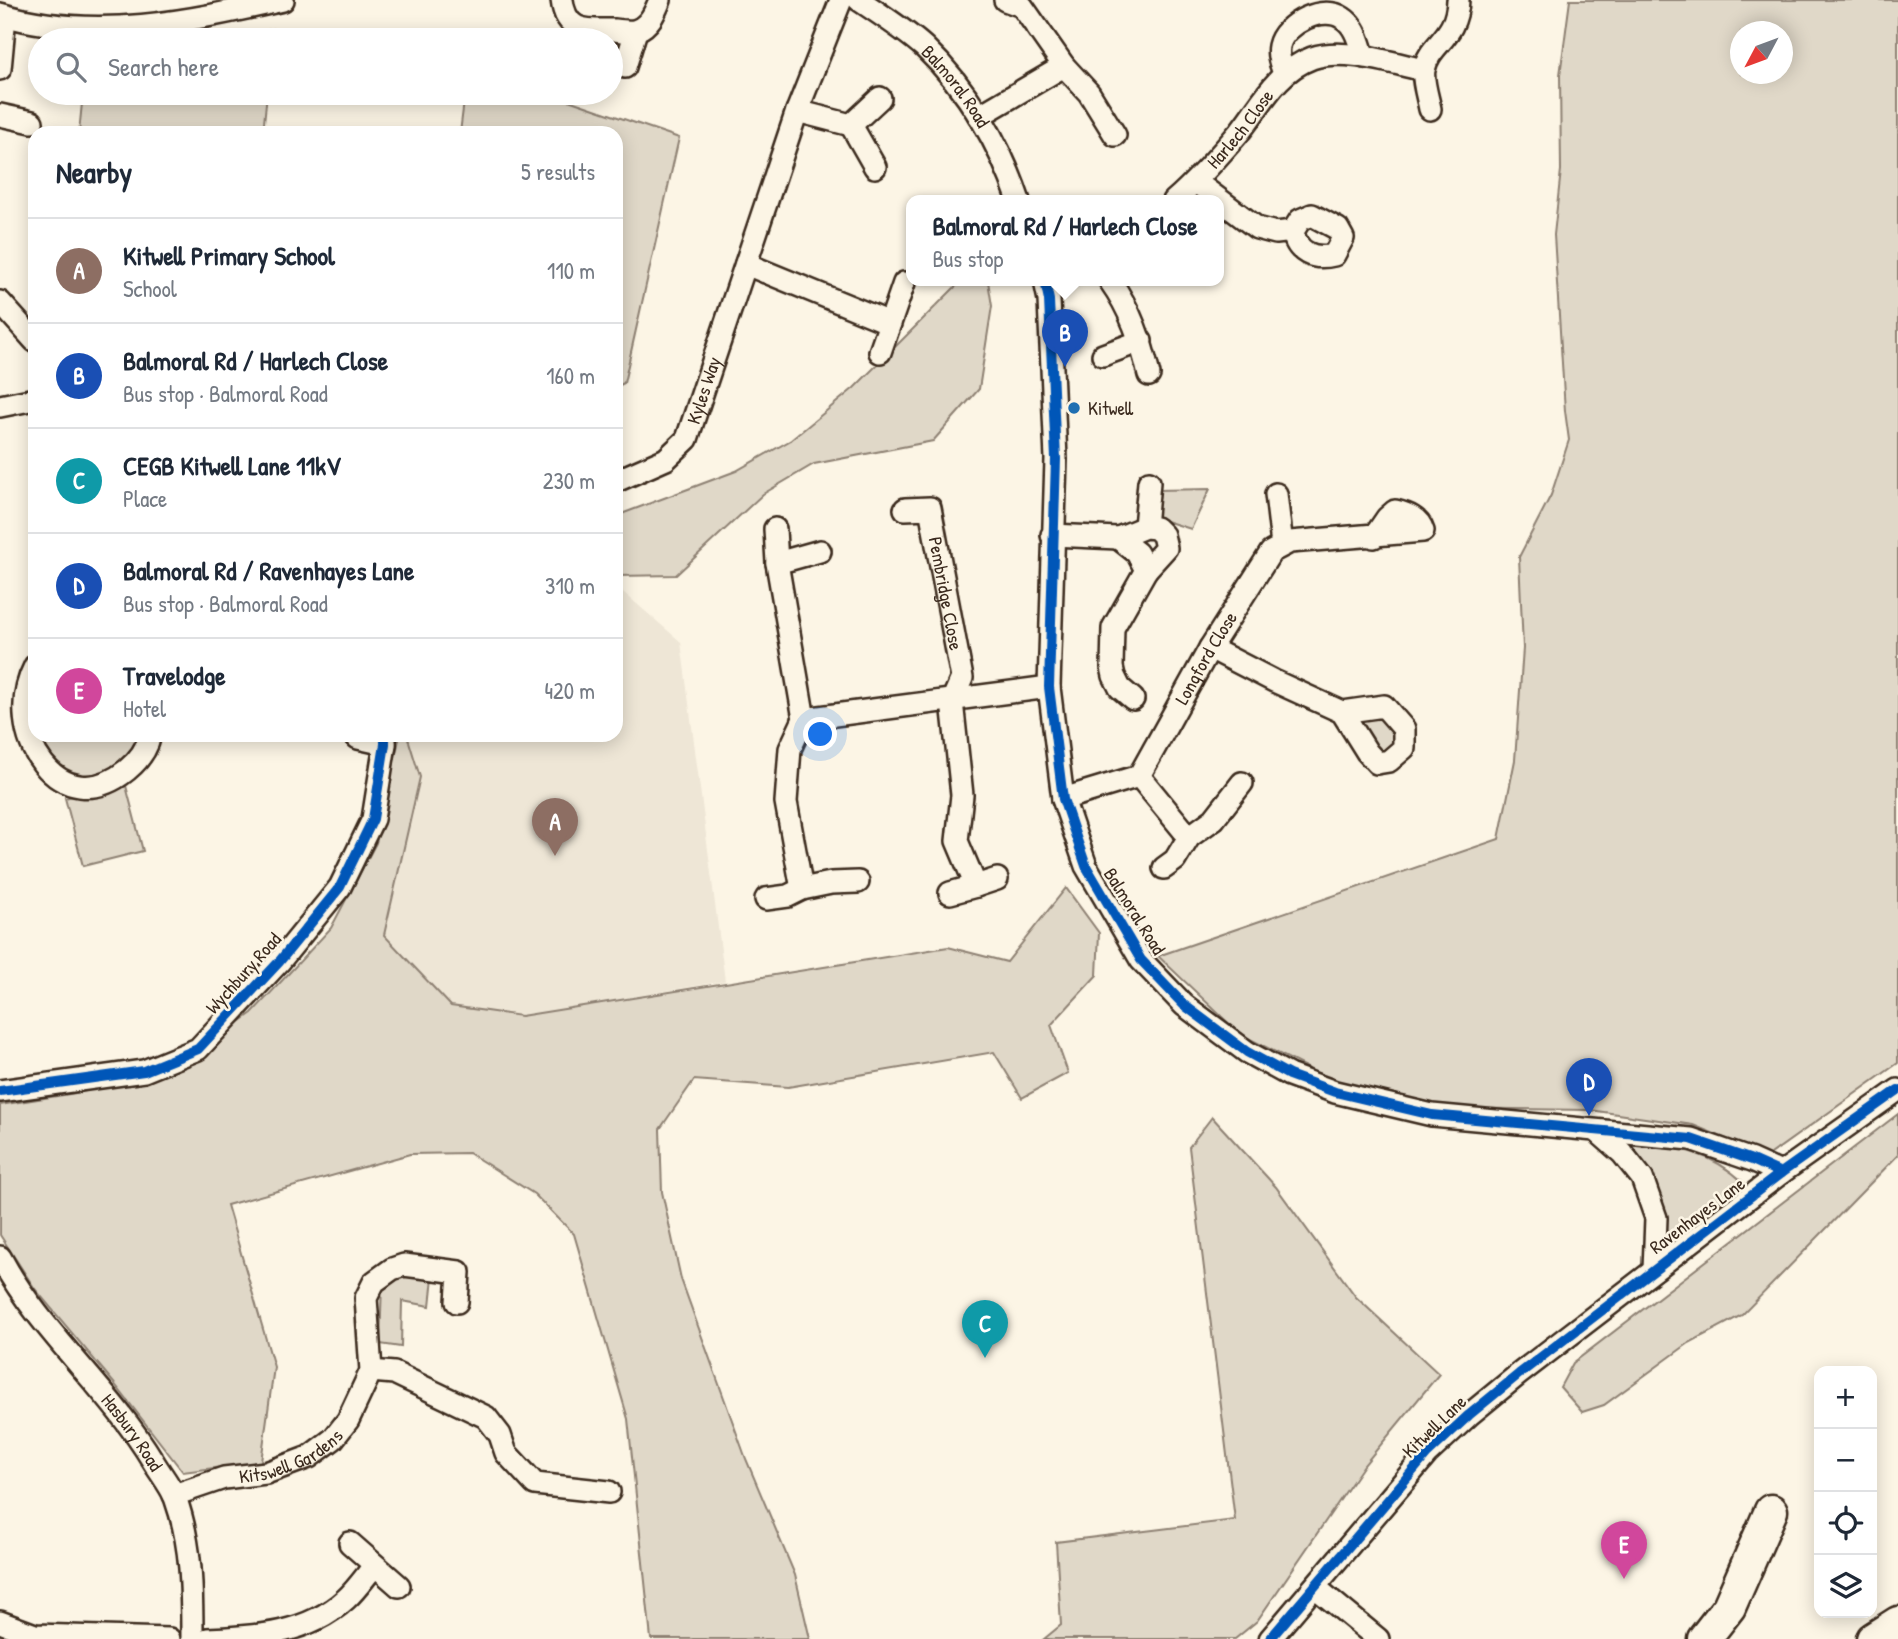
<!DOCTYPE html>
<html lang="en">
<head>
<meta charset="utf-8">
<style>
  body { margin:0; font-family:"Patrick Hand",sans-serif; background:#f6f6f7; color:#1f2937 }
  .controls { position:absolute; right:21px; bottom:21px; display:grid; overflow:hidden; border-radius:14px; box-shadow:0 4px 18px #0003 }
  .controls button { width:63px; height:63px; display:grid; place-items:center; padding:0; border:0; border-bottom:2px solid #e0e1e3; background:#fff; color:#1f2937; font:35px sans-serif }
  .compass { position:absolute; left:1730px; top:21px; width:63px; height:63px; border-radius:50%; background:#fff; box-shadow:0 4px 18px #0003; rotate:229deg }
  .you { position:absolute; left:821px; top:735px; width:24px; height:24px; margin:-18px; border:5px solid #fff; border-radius:50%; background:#1a73e8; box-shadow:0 0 0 10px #1a73e833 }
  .badge { display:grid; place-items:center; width:46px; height:46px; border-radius:50%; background:#1f6fb2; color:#fff; font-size:23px; font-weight:700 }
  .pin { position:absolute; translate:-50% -58px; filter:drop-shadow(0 2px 4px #0008) }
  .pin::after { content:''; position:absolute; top:37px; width:24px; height:21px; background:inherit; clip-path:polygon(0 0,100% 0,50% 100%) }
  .popup { position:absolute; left:906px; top:195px; width:318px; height:91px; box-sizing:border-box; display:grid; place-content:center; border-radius:14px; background:#fff; filter:drop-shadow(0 2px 5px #0005); font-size:23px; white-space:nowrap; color:#747a83 }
  .popup b { font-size:26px; color:#1f2937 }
  .popup::after { content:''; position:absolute; left:50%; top:100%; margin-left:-14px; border:14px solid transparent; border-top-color:#fff }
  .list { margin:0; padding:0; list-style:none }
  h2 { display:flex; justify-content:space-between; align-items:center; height:91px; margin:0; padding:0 28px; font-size:30px }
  h2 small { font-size:23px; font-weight:400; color:#747a83 }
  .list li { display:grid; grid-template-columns:46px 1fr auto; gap:21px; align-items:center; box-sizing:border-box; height:105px; padding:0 28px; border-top:2px solid #e0e1e3 }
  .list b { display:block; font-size:26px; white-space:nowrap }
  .list p { margin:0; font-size:23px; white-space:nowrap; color:#747a83 }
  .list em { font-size:23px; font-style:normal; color:#747a83 }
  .icon { flex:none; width:38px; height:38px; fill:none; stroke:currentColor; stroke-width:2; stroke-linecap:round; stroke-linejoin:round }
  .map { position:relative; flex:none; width:1898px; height:1639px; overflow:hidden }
  .search { position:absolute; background:#fff; box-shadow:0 4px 18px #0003; left:28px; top:28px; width:595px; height:77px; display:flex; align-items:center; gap:18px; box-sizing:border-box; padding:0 24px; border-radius:38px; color:#747a83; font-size:26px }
  .panel { position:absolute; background:#fff; box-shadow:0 4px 18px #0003; left:28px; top:126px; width:595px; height:616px; border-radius:21px }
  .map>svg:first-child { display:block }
  .built { fill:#eee6d6 }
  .green { fill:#e0d8c8; stroke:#8e8173; stroke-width:2; fill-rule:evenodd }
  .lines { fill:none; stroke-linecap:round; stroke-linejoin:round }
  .minor-casing { stroke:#3b2a1e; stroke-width:26 }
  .highway-casing { stroke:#3b2a1e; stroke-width:37 }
  .minor { stroke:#fcf5e5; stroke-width:21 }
  .highway { stroke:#fcf5e5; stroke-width:32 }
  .cycleway-casing { stroke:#fcf5e5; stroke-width:15 }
  .cycleway { stroke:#0057b8; stroke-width:10 }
  .poi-dot { fill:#1f6fb2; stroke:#fcf5e5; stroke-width:2.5 }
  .labels { text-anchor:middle; stroke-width:5; stroke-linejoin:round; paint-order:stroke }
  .street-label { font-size:19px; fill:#3b2a1e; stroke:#fcf5e5 }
  .poi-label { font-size:19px; fill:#3b2a1e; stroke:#fcf5e5; text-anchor:start }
</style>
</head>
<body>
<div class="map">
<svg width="1898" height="1639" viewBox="0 0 1898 1639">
  <rect width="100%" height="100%" fill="#fcf5e5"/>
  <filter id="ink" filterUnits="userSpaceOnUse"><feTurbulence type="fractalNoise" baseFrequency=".0143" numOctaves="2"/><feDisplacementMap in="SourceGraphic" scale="14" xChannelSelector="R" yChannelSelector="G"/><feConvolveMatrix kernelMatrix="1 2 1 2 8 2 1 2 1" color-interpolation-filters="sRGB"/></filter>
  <g filter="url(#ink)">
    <path class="built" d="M616 586 681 642 725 981 521 1016 451 1006 384 935 420 777 407 735H616Z"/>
    <g class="green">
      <path d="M1570 0H1898V1063L1768 1156 1693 1125 1590 1110 1439 1108 1339 1084 1240 1034 1158 956 1499 839 1515 760 1523 648 1519 557 1551 495 1569 440 1565 411 1554 235 1561 170 1560 75ZM1741 32H1783V74H1741Z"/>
      <path d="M273 29 272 40H213Z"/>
      <path d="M83 93H267L263 133H79Z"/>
      <path d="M465 93H548L679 138 624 383 616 387V133H460Z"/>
      <path d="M961 281H988L992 306 979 389 933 441 814 464 763 494 676 575 616 576V516L736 471 791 440 854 388Z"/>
      <path d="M1210 489 1191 529 1153 517 1156 490Z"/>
      <path d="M1381 712 1398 740 1379 756 1356 724 1360 717Z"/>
      <path d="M35 735H141C122 777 88 785 48 765Z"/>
      <path d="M400 735H407L420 777 384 935 451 1006 521 1016 948 947 1007 962 1066 888 1099 933 1097 975 1051 1025 1068 1073 1022 1098 994 1052 788 1087 694 1080 660 1129 662 1192 681 1279 746 1459 795 1575 810 1639H651L628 1419 574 1234 534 1194 469 1153 410 1154 227 1205 274 1367 261 1462 183 1472 113 1382 35 1289 0 1235V1105L82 1092 175 1068 252 1013 331 928 376 843Z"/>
      <path d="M125 782 143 851 83 866 65 798Z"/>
      <path d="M1898 1114V1155L1742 1315 1689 1343 1604 1405 1582 1412 1560 1387 1573 1363Z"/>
      <path d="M1212 1117 1276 1187 1356 1297 1439 1374 1364 1465 1257 1621 1235 1639H1044L1061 1625 1056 1542 1235 1520 1189 1147Z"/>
      <path d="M1620 1143C1671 1148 1705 1146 1744 1183L1671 1239 1662 1228Z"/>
      <path d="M396 1271 433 1277 430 1306 402 1301 401 1347 380 1344 382 1283Z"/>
    </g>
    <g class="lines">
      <g class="minor-casing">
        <g id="minor">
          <path d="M562 0C566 34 588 30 615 30 622 31 632 32 637 30 650 25 655 12 660 0"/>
          <path id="s1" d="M859 0C880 14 905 30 924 47 968 89 1000 144 1019 201"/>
          <path d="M1005 0 1022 6 1064 66 1089 93 1115 135"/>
          <path d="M0 14C94 42 190 21 283 0"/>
          <path d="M625 67 636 31"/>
          <path d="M0 69 5 16"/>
          <path d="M1284 73C1281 65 1277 55 1279 46 1284 23 1324 4 1343 18 1356 26 1359 43 1364 57"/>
          <path d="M1430 109C1428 98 1422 80 1424 70 1429 43 1457 39 1458 0"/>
          <path d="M797 111 851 125 880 98"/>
          <path d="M0 115 32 122"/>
          <path d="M979 116 1064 66"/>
          <path d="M851 125 875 167"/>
          <path d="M1196 182 1257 228 1276 233 1293 231 1300 220 1312 215 1338 229 1343 238 1334 255C1314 260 1296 253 1293 231"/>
          <path id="s2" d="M1174 201C1199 179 1220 155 1241 130 1262 103 1277 71 1312 58 1343 47 1392 63 1423 70"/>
          <path d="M746 264 890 323"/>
          <path d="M1045 281 1049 300 1056 459 1049 687 1063 799 1086 866 1141 960 1184 1005 1247 1052 1289 1075 1335 1092 1432 1115 1691 1139 1752 1160 1781 1173"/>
          <path d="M1110 281C1131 310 1141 341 1149 375"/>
          <path d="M0 302 35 341"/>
          <path d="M880 352 904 283"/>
          <path d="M1103 355 1141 341"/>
          <path d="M0 406 35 399"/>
          <path id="s3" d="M616 481 666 459 687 439 797 111 841 0"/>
          <path d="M1276 494 1282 545"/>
          <path id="s4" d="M905 509 930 508 962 678 952 701 962 795 957 841 976 886 997 879"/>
          <path d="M1145 527 1156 528 1163 535 1166 548 1146 570 1137 553 1118 538Z"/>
          <path d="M1145 527 1149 482"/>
          <path d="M775 529 777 563 804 719"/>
          <path d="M1052 535 1118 538"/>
          <path d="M777 563 820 551"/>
          <path d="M1210 648 1274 681 1342 712 1384 706 1404 729V748L1389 761 1377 763 1367 752 1342 712"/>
          <path d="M35 666C0 734 61 824 127 770 138 761 147 749 150 735"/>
          <path d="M1133 699 1120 688 1114 676 1112 667 1113 628 1146 570"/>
          <path d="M355 735 358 738 385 744"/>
          <path d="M1139 776 1189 837"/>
          <path id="s5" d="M1063 799 1139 776 1210 648 1271 552 1290 542 1423 531C1419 518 1408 514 1395 511L1387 518 1374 537"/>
          <path d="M1164 868 1175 860 1189 837 1214 819 1242 783"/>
          <path d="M802 889 786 802 790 749 804 719 1049 687"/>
          <path d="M950 893 976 886"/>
          <path d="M766 899 788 896 802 889 831 883 858 882"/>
          <path d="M0 1091 144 1071 198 1049 279 962 340 887 373 819 385 744V735"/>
          <path d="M1597 1131 1622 1153 1642 1178 1656 1218 1654 1270"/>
          <path id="s6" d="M0 1257C40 1332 109 1388 153 1461 160 1473 170 1485 175 1497 192 1544 192 1590 192 1639"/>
          <path d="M371 1371 394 1373 486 1417 500 1435 506 1453 535 1484 609 1492"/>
          <path id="s7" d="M174 1495 224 1478 266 1473 309 1457 333 1439 348 1420 371 1371 366 1298 374 1282 392 1269 404 1265 459 1272 457 1302"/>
          <path d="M350 1543 399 1586"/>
          <path d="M1315 1587 1378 1639"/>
          <path d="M0 1622 35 1635 169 1639"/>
          <path d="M207 1639C256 1637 308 1634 346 1599 356 1590 365 1577 374 1566"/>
          <path d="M1270 1639 1427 1454 1469 1415 1519 1374 1781 1173 1898 1090"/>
        </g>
      </g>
      <g class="highway-casing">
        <g id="highway">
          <path d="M1704 1639 1729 1607 1771 1511"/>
          <path d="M1873 1639 1898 1623"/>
        </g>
      </g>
      <use href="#minor" class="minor"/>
      <use href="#highway" class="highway"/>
      <g class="cycleway-casing">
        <g id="cycleway">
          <path d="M1045 281 1049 300 1056 459 1049 687 1063 799 1086 866 1141 960 1184 1005 1247 1052 1289 1075 1335 1092 1432 1115 1691 1139 1752 1160 1781 1173"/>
          <path d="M0 1091 144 1071 198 1049 279 962 340 887 373 819 385 744V735"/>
          <path d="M1270 1639 1427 1454 1469 1415 1519 1374 1781 1173 1898 1090"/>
        </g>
      </g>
      <use href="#cycleway" class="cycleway"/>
    </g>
  </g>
  <circle class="poi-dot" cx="1074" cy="408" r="7"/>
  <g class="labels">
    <g class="street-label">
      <text dy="7" stroke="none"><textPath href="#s1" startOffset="131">Balmoral Road</textPath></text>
      <text dy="7" stroke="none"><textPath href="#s2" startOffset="98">Harlech Close</textPath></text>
      <text dy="7" stroke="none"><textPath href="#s3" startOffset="135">Kyles Way</textPath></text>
      <text dy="7" stroke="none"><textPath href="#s4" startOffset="112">Pembridge Close</textPath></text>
      <text dy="7" stroke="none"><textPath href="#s5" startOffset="215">Longford Close</textPath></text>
      <text transform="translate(1135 911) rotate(58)" y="7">Balmoral Road</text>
      <text transform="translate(243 973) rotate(-48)" y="7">Wychbury Road</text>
      <text transform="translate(1697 1215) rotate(-37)" y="7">Ravenhayes Lane</text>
      <text transform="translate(1434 1426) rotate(-44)" y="7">Kitwell Lane</text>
      <text dy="7" stroke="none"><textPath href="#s6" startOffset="220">Hasbury Road</textPath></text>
      <text dy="7" stroke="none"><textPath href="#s7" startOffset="124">Kitswell Gardens</textPath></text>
    </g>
    <g class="poi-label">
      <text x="1088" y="415">Kitwell</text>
    </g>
  </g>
</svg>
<div class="controls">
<button>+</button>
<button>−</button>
<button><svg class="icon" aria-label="locate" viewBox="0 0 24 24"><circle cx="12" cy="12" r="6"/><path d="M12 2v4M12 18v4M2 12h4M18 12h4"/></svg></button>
<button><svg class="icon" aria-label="layers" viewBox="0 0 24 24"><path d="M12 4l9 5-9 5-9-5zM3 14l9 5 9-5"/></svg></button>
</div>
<svg class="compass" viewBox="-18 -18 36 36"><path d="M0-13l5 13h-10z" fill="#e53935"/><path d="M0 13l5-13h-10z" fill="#747a83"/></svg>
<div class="you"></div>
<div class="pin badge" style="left:555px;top:856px;background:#8d6e63">A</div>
<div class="pin badge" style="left:1065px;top:367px;background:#1a4fb4">B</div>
<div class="popup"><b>Balmoral Rd / Harlech Close</b>Bus stop</div>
<div class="pin badge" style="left:985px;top:1358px;background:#0f9aa8">C</div>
<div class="pin badge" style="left:1589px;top:1116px;background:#1a4fb4">D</div>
<div class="pin badge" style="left:1624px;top:1579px;background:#d1479c">E</div>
<div class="search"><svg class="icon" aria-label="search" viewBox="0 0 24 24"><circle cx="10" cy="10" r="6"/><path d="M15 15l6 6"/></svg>Search here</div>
<section class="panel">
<h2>Nearby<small>5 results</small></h2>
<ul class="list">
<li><span class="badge" style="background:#8d6e63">A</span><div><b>Kitwell Primary School</b><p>School</p></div><em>110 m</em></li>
<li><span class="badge" style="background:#1a4fb4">B</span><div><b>Balmoral Rd / Harlech Close</b><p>Bus stop · Balmoral Road</p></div><em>160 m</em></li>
<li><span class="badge" style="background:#0f9aa8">C</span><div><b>CEGB Kitwell Lane 11kV</b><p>Place</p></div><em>230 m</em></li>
<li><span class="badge" style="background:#1a4fb4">D</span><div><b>Balmoral Rd / Ravenhayes Lane</b><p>Bus stop · Balmoral Road</p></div><em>310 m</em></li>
<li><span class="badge" style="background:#d1479c">E</span><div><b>Travelodge</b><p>Hotel</p></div><em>420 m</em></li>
</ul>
</section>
</div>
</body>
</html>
